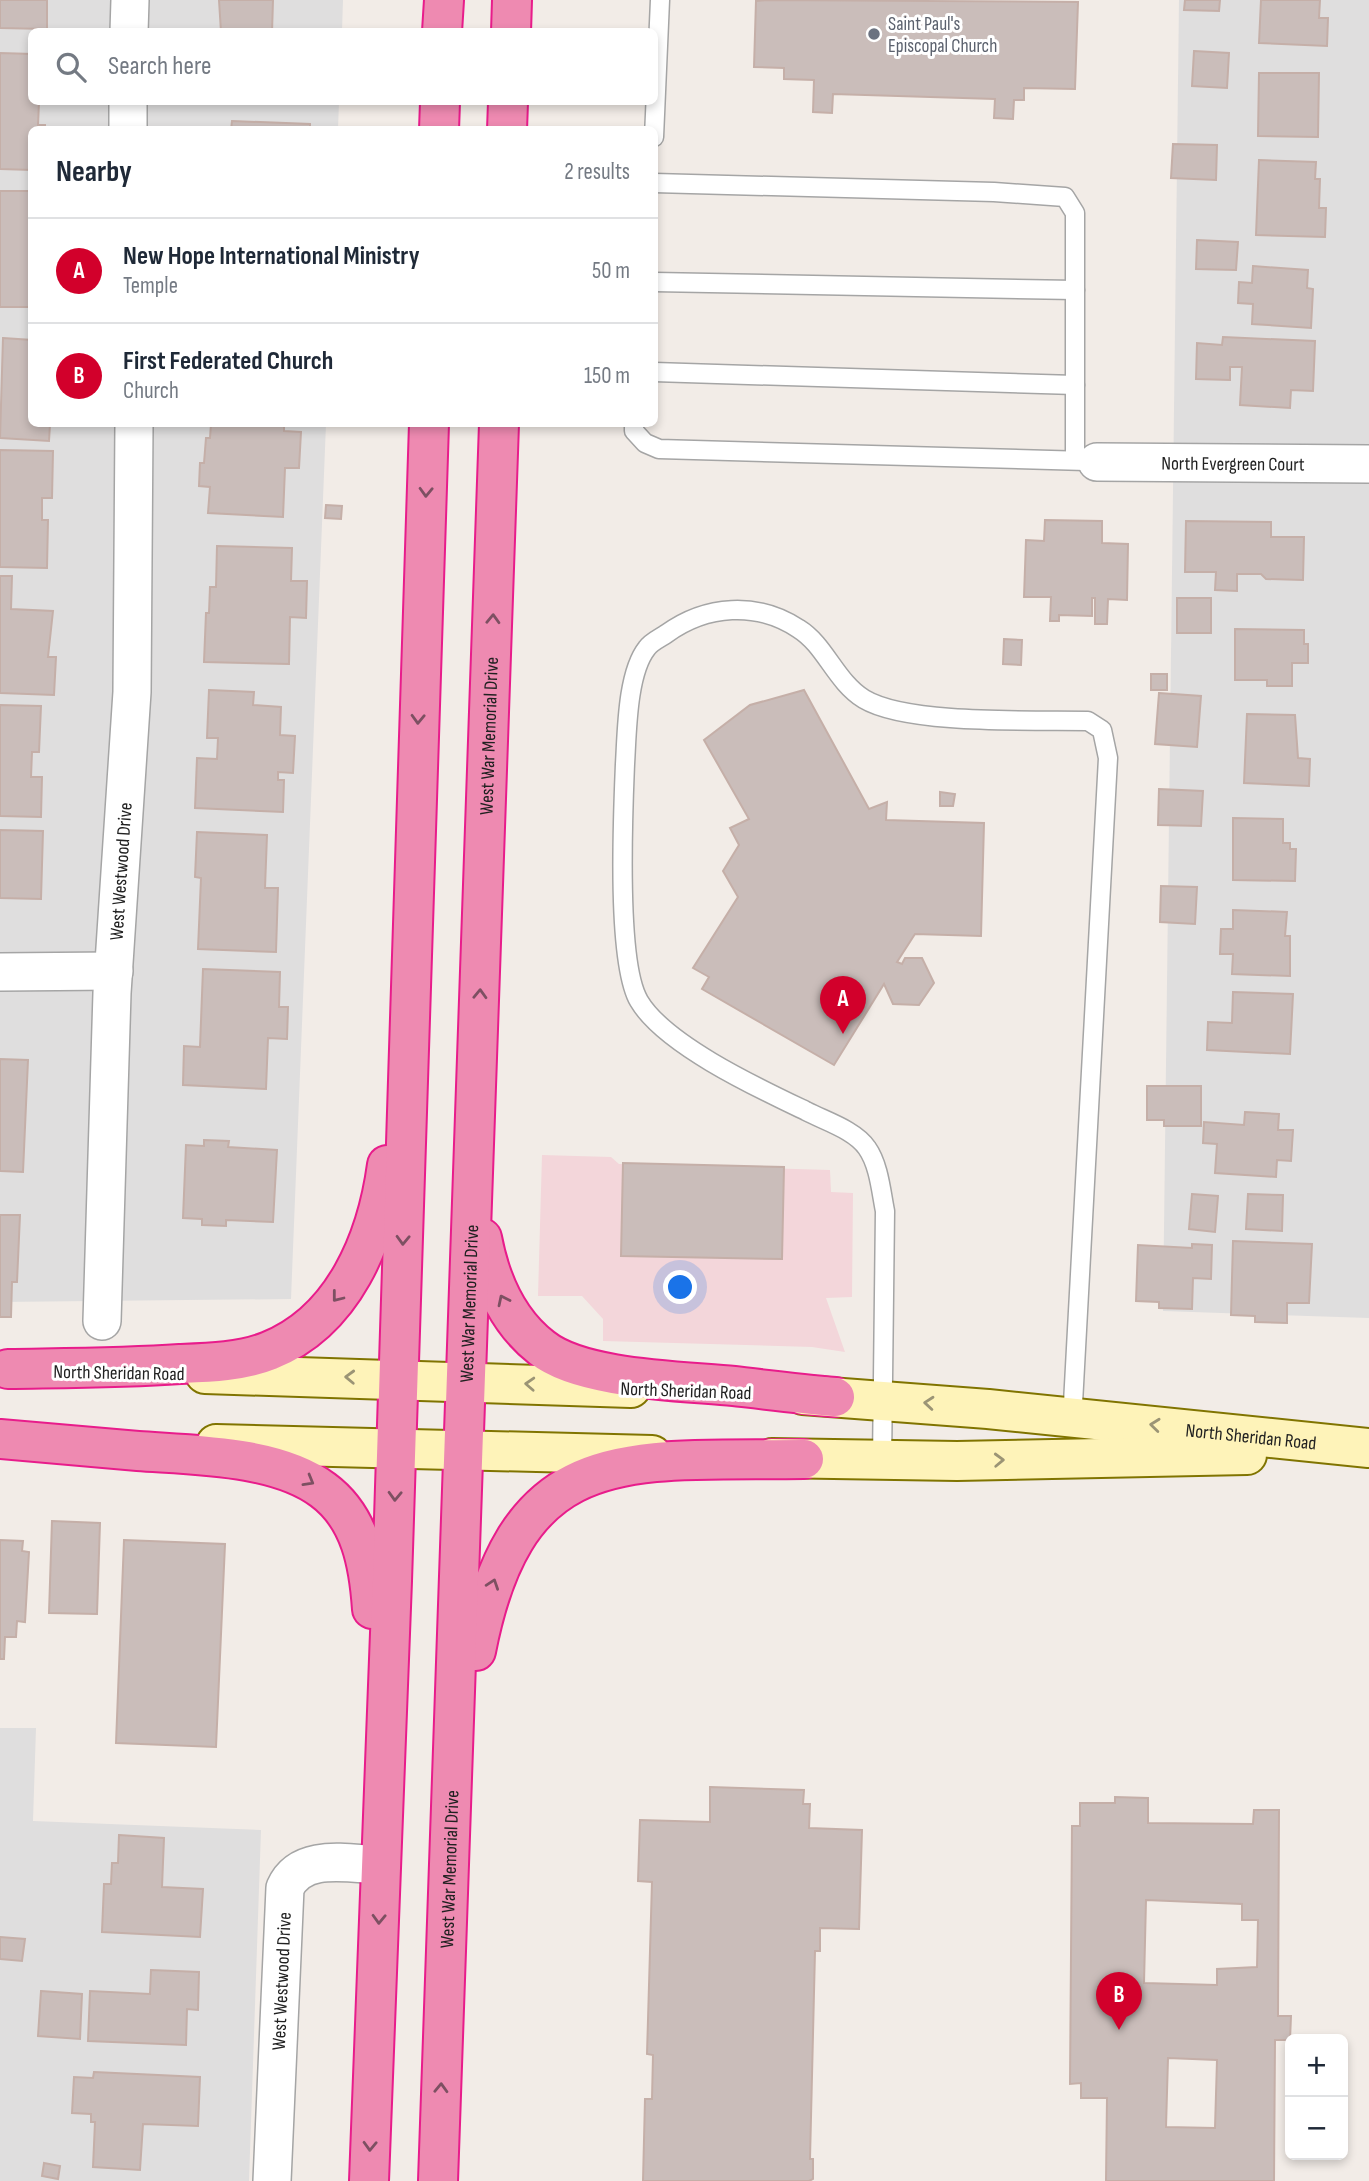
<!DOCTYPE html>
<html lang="en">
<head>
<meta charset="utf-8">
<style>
  body { margin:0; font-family:"Sofia Sans Condensed",sans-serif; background:#f6f6f7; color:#1f2937 }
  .controls { position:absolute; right:21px; bottom:21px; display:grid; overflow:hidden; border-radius:10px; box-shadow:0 4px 10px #0003 }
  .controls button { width:63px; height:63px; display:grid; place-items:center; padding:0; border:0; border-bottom:2px solid #e0e1e3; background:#fff; color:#1f2937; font:35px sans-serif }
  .you { position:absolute; left:681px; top:1288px; width:24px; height:24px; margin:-18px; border:5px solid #fff; border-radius:50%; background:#1a73e8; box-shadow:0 0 0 10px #1a73e833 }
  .badge { display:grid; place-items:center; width:46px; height:46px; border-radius:50%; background:#d2002b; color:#fff; font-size:23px; font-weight:700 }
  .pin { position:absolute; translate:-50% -58px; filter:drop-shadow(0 2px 4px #0008) }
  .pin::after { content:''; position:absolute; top:37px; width:24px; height:21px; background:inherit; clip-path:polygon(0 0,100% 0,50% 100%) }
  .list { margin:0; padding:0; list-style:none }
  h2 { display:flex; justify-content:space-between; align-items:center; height:91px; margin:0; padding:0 28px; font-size:30px }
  h2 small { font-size:23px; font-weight:400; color:#747a83 }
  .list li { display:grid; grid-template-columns:46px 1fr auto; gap:21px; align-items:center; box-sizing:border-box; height:105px; padding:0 28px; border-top:2px solid #e0e1e3 }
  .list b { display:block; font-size:26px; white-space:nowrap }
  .list p { margin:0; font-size:23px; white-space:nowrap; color:#747a83 }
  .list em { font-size:23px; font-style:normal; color:#747a83 }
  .icon { flex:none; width:38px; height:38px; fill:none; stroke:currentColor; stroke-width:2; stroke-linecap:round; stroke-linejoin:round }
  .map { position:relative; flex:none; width:1369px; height:2181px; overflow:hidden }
  .search { position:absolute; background:#fff; box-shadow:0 4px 10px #0003; left:28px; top:28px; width:630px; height:77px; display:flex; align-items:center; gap:18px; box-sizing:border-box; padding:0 24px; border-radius:10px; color:#747a83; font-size:26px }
  .panel { position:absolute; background:#fff; box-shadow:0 4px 10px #0003; left:28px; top:126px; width:630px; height:301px; border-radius:10px }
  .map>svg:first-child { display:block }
  .residential { fill:#dfdede }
  .commercial { fill:#f3d6da }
  .building { fill:#cabdba; stroke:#c5afa8; stroke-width:2; fill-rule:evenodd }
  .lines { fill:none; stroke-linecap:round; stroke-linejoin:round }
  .lane-casing { stroke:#a5a5a5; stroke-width:21 }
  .street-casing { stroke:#a5a5a5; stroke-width:40 }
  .secondary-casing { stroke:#807400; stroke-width:42 }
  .highway-casing { stroke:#e81c8b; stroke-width:42 }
  .lane { stroke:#fff; stroke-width:18 }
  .street { stroke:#fff; stroke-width:37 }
  .secondary { stroke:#fef3b9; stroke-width:38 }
  .highway { stroke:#ee8ab1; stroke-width:38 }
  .oneway { stroke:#7d5062 }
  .oneway2 { stroke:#9b9475 }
  .worship-dot { fill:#6b7280; stroke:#fff; stroke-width:2.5 }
  .labels { text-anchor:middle; stroke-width:6; stroke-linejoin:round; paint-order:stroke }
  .worship-label { font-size:19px; fill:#5b616d; stroke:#fff; text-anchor:start }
  .street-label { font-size:19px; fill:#212121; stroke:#fff }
</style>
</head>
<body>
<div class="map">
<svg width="1369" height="2181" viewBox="0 0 1369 2181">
  <rect width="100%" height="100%" fill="#f2ece7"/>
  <g class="residential">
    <path d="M0 0H343L342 31 32 32V102H339L338 129 32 130V424H326L291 1299 0 1302Z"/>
    <path d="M1179 0H1369V1318L1163 1311Z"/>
    <path d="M0 1728H36L33 1821 261 1830 249 2181H0Z"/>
  </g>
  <path class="commercial" d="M542 1155 611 1157 619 1164 830 1170 831 1192 853 1193 852 1297 826 1298 845 1352 812 1347 603 1341V1319L582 1296H538Z"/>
  <g class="building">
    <path d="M0 0H47V29L0 28Z"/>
    <path d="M219 0H273L272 32H221Z"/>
    <path d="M767 0 1078 2 1075 89 1024 88V100H1014L1013 119 994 118 995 99 833 94 832 113 813 112 814 80 784 79V68L754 67 756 1Z"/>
    <path d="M1185 0H1220L1219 11 1184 10Z"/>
    <path d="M1261 0H1320L1319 18H1328L1327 46 1259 43Z"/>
    <path d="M1194 51 1229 53 1227 88 1192 86Z"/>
    <path d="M0 53 32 54V102H39L38 125H45V130H32V170L0 169Z"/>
    <path d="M1259 73H1319L1318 137 1258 136Z"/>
    <path d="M232 121 310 124V130H231Z"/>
    <path d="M1173 144 1217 145 1216 180 1171 178Z"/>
    <path d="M1259 160 1316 162 1315 179H1320L1319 208H1326L1325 237 1256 235Z"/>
    <rect x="0" y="191" width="32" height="116"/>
    <path d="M1197 240 1238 242 1236 270 1196 269Z"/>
    <path d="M1253 266 1308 270 1307 288 1313 289 1311 328 1252 324 1253 304 1238 303 1239 282 1252 283Z"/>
    <path d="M1223 337 1315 341 1313 391 1291 390 1290 408 1240 405 1242 367H1230V380L1196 379 1197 343 1222 345Z"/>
    <path d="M3 338 32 340V424H50L49 441 0 438Z"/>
    <path d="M211 424H284V431L301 432 299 468H285L283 517 208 513 210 487 199 486 200 463H204L206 438H210Z"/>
    <path d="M0 450 53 451 52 498H42V520H48L47 568 0 567Z"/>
    <path d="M326 505 342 506 341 519 325 518Z"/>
    <path d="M1045 520 1102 521V543L1128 544 1127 600 1108 599 1107 624H1095V598H1092V616L1059 615V621H1050L1051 597H1024L1026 540 1044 541Z"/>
    <path d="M1186 521 1271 522V537H1304L1303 580 1266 579 1261 574H1237V591L1215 590 1216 572H1185Z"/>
    <path d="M217 546 292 548 291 581H307L306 618 290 617 289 664 204 662 206 613H209L210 587H216Z"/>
    <path d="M0 576H12L11 609 53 611 48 657H56L54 695 0 693Z"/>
    <rect x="1177" y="598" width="34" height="35"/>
    <path d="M1235 629 1304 630V644H1308V663H1292V686H1267V680H1235Z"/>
    <path d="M1004 639 1022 640 1021 665 1003 664Z"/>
    <rect x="1151" y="674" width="16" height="16"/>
    <path d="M209 690 254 692 253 705 281 707 280 735 295 736 293 773 278 772V780H284L283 812 195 808 197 758 217 759 218 738H207Z"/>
    <path d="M804 690 869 809 887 802 886 820 984 823 981 936 915 934 897 962 902 964 905 958H922L934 983 919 1005 893 1004 884 984 834 1065 702 989 709 977 693 968 738 897 723 871 739 845 730 828 749 819 704 740 750 705Z"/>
    <path d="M1159 693 1201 696 1197 747 1155 744Z"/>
    <path d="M0 705 41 706 39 752H32L31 777H42L41 817 0 816Z"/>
    <path d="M1247 714 1295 715 1298 758 1310 759 1309 786 1244 783Z"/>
    <path d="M1159 789 1203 791 1201 826 1158 825Z"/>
    <path d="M940 792 955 794 953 806H940Z"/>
    <path d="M1233 818 1283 819V843H1290V849H1296L1295 881 1233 880Z"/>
    <path d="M0 830 43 831 41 899 0 898Z"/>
    <path d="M197 832 267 835 265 888H278L276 952 198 949 201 878 195 877Z"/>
    <path d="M1161 886 1197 887 1195 924 1160 922Z"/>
    <path d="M1233 910 1287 912 1285 936H1290V976L1232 974 1233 954H1220L1221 929H1233Z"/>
    <path d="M203 969 280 972 279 1007H288L287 1039 268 1038 266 1089 183 1085 184 1046 200 1047Z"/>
    <path d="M1233 992 1293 994 1290 1054 1207 1050 1208 1022 1232 1023Z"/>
    <path d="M0 1059 28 1060 23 1172 0 1171Z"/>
    <path d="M1147 1086H1201V1126H1164V1120H1147Z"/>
    <path d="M1245 1112 1279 1114 1278 1130H1293L1291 1161 1277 1160 1276 1177 1215 1173 1217 1144 1203 1143 1204 1122 1244 1125Z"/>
    <path d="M204 1140 229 1141 228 1147 277 1150 273 1222 226 1220V1226L202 1225V1219L183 1218 186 1145 204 1146Z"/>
    <path d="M623 1163 784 1167 782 1259 621 1256Z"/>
    <path d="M1192 1194 1218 1196 1215 1232 1189 1229Z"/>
    <path d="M1248 1194 1283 1195 1282 1231 1246 1229Z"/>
    <path d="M0 1215H20L17 1282H12L11 1317H0Z"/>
    <path d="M1233 1241 1312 1244 1309 1303H1287V1323L1255 1322V1316L1231 1315Z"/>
    <path d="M1192 1244 1212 1245 1211 1279 1193 1278 1192 1309 1159 1308V1302L1136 1301 1138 1245 1192 1248Z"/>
    <path d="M52 1521 100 1523 97 1614 49 1613Z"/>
    <path d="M0 1540 23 1541 22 1551 29 1552 25 1622 17 1621 16 1637H5L4 1659H0Z"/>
    <path d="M124 1540 225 1544 216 1747 116 1743Z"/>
    <path d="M710 1787 804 1790 803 1804H810L809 1828 862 1830 859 1929 820 1928V1951H815L810 2159H813V2179L809 2181H643L645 2099H652L653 2055 647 2054 652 1882 638 1881 640 1820 710 1822Z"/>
    <path d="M1115 1797 1148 1798V1823L1253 1824 1254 1810H1279L1278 2016H1291L1290 2040H1275L1274 2181H1106L1107 2098H1081V2083L1070 2084 1072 1826H1080V1803H1115ZM1146 1900 1242 1904V1920H1258L1257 1967 1217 1969V1985L1144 1983ZM1168 2058 1217 2060 1215 2128 1166 2127Z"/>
    <path d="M119 1835 164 1838 162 1887 203 1889 200 1937 102 1932 104 1884H111L112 1863H118Z"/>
    <path d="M0 1937 25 1939 22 1961 0 1959Z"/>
    <path d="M151 1970 199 1972 198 2010 187 2009 186 2045 88 2041 90 1991 150 1994Z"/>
    <path d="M41 1991 82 1994 80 2039 38 2036Z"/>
    <path d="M94 2072 200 2077 198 2126 143 2124 140 2170 93 2167 95 2122H91V2114L72 2113 74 2077 93 2078Z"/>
    <path d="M44 2163 60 2166 58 2179 42 2176Z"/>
  </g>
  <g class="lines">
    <g class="lane-casing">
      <g id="lane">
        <path d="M654 137 660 0"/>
        <path d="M654 183 994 192 1065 197 1075 213V460"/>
        <path d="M654 282 1075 290"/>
        <path d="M654 372 1075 385"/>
        <path d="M634 424V431L645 443 659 449 1086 461"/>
        <path d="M882 1462 885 1211C881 1191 879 1165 867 1148 855 1130 825 1121 806 1111 760 1089 665 1045 639 1001 616 962 623 813 625 764 627 732 627 673 647 648 651 642 660 638 666 634 706 605 757 601 799 629 825 645 836 682 864 699 907 725 1034 720 1088 721L1102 730 1108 758 1072 1422"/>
      </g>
    </g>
    <g class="street-casing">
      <g id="street">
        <path d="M129 32 130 0"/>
        <path d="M128 102V130"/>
        <path id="s1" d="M1097 462 1369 464"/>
        <path d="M0 972 114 971"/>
        <path id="s2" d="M102 1321 112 993 132 692 134 424"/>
        <path id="s3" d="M272 2181 285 1888C301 1852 349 1864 381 1865"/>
      </g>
    </g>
    <g class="secondary-casing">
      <g id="secondary">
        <path d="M205 1374 631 1388"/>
        <path id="s4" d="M803 1395 988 1409 1369 1448"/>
        <path d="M216 1444 652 1455"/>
        <path d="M772 1458 957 1461 1247 1455"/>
      </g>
    </g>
    <g class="highway-casing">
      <g id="highway">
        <path d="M442 32 444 0"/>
        <path d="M511 32 512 0"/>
        <path d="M439 130 440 102"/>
        <path d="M507 130 508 102"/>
        <path d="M482 1238C490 1280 507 1321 542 1348 582 1380 683 1381 734 1386 768 1390 801 1394 835 1397"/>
        <path d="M8 1369C65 1368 123 1368 180 1364 209 1363 242 1362 269 1351 344 1321 377 1239 387 1165"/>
        <path d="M0 1439C46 1443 92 1447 138 1451 194 1455 277 1455 323 1490 361 1518 369 1565 372 1609"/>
        <path d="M476 1651C517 1440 626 1461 804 1459"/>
        <path d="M369 2181 392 1581 429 424"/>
        <path id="s5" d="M438 2181 499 424"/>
      </g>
    </g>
    <use href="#lane" class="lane"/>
    <use href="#street" class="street"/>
    <use href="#secondary" class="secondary"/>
    <use href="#highway" class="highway"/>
  </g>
  <defs><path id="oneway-chevron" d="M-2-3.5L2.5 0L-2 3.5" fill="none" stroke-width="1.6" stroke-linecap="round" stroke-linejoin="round" transform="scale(1.75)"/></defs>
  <g class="oneway">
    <use href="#oneway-chevron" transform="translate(426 492) rotate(92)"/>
    <use href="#oneway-chevron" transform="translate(493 619) rotate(-88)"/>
    <use href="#oneway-chevron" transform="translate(418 719) rotate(92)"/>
    <use href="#oneway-chevron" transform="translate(480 994) rotate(-88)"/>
    <use href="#oneway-chevron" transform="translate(403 1240) rotate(92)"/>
    <use href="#oneway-chevron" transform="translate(337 1297) rotate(128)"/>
    <use href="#oneway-chevron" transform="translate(503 1300) rotate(-116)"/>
    <use href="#oneway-chevron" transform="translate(309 1481) rotate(30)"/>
    <use href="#oneway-chevron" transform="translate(395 1496) rotate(92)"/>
    <use href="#oneway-chevron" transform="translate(493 1584) rotate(-71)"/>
    <use href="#oneway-chevron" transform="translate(379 1919) rotate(92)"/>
    <use href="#oneway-chevron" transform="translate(441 2088) rotate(-88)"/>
    <use href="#oneway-chevron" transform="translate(370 2146) rotate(92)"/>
  </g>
  <g class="oneway2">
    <use href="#oneway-chevron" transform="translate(350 1377) rotate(-178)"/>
    <use href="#oneway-chevron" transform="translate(530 1384) rotate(-177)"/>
    <use href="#oneway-chevron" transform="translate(929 1403) rotate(-175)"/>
    <use href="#oneway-chevron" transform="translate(1155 1425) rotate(-174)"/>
    <use href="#oneway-chevron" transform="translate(999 1460) rotate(-2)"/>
  </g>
  <circle class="worship-dot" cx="874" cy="34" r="7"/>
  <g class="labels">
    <g class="worship-label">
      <text x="888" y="30">Saint Paul's<tspan x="888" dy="22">Episcopal Church</tspan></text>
    </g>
    <g class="street-label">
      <text dy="7" stroke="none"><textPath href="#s1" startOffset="136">North Evergreen Court</textPath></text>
      <text dy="7" stroke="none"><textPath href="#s5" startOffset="1446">West War Memorial Drive</textPath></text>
      <text dy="7" stroke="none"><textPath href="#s2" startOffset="450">West Westwood Drive</textPath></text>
      <text dy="7" stroke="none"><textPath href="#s5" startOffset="878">West War Memorial Drive</textPath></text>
      <text transform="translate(119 1372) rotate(1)" y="7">North Sheridan Road</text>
      <text transform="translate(686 1390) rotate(2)" y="7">North Sheridan Road</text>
      <text dy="7" stroke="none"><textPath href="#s4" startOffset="450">North Sheridan Road</textPath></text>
      <text dy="7" stroke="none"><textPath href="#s5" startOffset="312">West War Memorial Drive</textPath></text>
      <text dy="7" stroke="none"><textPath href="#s3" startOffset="200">West Westwood Drive</textPath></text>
    </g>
  </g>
</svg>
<div class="controls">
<button>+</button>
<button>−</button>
</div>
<div class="you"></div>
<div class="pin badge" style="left:843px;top:1034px">A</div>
<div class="pin badge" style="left:1119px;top:2030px">B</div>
<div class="search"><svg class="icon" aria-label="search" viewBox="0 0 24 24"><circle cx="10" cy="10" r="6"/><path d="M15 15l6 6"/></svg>Search here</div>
<section class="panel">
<h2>Nearby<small>2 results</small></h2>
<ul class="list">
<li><span class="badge">A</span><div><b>New Hope International Ministry</b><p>Temple</p></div><em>50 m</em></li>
<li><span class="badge">B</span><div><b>First Federated Church</b><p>Church</p></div><em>150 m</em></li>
</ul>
</section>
</div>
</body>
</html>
